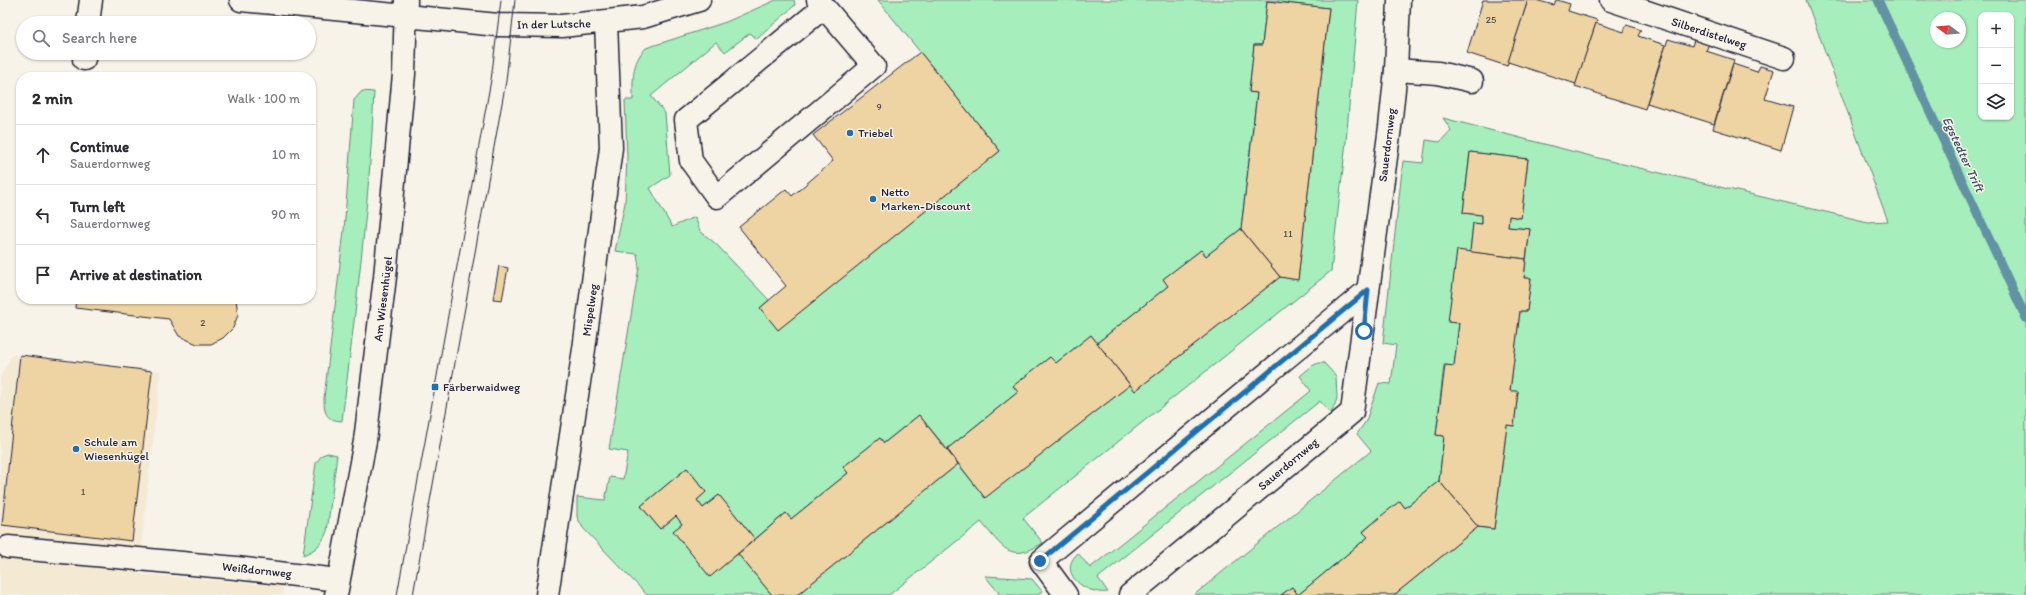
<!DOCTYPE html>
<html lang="en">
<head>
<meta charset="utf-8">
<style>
  body { margin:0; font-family:Itim,sans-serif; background:#f2f2f3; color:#2b2b33 }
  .controls { position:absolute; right:12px; top:12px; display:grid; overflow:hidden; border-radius:8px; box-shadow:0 1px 3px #0004 }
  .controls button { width:36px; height:36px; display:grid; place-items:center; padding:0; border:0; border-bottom:1px solid #e1e1e2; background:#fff; color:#2b2b33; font:20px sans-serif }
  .compass { position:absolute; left:1930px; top:12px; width:36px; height:36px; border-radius:50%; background:#fff; box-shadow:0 1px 3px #0004; rotate:286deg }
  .stop { position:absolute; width:12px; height:12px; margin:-9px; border:3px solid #1f6fb2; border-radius:50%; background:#fff }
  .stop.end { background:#1f6fb2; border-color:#fff; box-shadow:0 1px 4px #0008 }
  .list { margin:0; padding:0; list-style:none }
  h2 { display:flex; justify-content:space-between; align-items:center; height:52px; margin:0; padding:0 16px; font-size:17px }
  h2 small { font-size:13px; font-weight:400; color:#7c7c81 }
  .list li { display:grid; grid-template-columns:26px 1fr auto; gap:12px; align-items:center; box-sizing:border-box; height:60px; padding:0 16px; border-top:1px solid #e1e1e2 }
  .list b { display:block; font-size:15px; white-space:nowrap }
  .list p { margin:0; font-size:13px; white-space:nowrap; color:#7c7c81 }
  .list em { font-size:13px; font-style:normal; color:#7c7c81 }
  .icon { flex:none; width:22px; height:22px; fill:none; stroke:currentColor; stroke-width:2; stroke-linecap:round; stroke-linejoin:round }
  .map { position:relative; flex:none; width:2026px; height:595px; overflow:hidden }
  .search { position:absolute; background:#fff; box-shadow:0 1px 3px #0004; left:16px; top:16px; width:300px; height:44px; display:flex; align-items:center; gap:10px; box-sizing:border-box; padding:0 14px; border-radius:22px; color:#7c7c81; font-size:15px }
  .panel { position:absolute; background:#fff; box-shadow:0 1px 3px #0004; left:16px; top:72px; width:300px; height:232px; border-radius:16px }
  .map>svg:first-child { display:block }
  .built { fill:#f4ead3 }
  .green { fill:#a6eebb; stroke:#64887b; fill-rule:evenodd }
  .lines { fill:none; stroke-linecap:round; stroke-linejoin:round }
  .stream { stroke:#6292a3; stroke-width:9 }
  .building { fill:#eed4a3; stroke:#22223b }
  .minor-casing { stroke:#22223b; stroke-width:25 }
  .minor { stroke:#f7f3e8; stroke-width:22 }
  .tram { stroke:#22223b; stroke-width:1 }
  .route { stroke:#1f6fb2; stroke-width:5 }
  .poi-dot { fill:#1f6fb2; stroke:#f7f3e8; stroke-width:1.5 }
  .labels { text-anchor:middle; stroke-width:3; stroke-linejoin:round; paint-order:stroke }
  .number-label { font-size:10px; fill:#554e55 }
  .street-label { font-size:12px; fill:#22223b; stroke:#f7f3e8 }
  .poi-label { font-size:12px; fill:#22223b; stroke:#f7f3e8; text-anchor:start }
  .water-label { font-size:13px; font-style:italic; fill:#3c5066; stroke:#f7f3e8 }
</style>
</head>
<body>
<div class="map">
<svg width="2026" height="595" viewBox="0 0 2026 595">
  <rect width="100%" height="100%" fill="#f7f3e8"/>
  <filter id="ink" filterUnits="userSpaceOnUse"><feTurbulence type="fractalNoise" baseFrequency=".025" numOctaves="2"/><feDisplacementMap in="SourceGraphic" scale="8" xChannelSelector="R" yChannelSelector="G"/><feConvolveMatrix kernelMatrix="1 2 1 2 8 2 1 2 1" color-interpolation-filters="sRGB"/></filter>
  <g filter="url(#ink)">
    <path class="built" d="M12 355 161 371 138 574 284 586 282 595H0V377Z"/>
    <g class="green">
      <path d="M776 0H794L795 5 757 39 750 33 725 52 716 42 651 96 665 113 670 175 650 188 672 227 695 217 700 231 716 244 769 300 760 308 778 329 1000 151 878 0H1358L1346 142 1331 271 1023 518 1043 543C1009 564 1003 547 981 522L889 595H797L958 464 985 497 1130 385 1135 391 1280 277 1298 279 1329 8 1267 1 1262 45H1254L1249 92 1257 93 1241 229 1206 256 1201 250 1164 279 1168 286 1097 343 1091 335 1056 363 1050 357 1014 386 1018 392 947 449 919 415 884 443 880 438 844 467 848 473 791 519 786 513 755 539 719 495 703 508 697 500 706 492 687 468 641 506 660 529 676 516 682 524 710 576 738 554 772 595H647L583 528 577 517V497L605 500 610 477 623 479 628 452 609 449 639 267 637 254 615 251 625 203 627 157 625 100H633C633 81 631 62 646 48L726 22Z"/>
      <path d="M1806 0H2026V595H1394L1478 527 1494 529 1507 425 1514 426 1518 392 1510 391 1520 311H1527L1531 278H1524L1530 229 1508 227 1509 216 1521 218 1528 159 1470 152 1463 213 1482 215V224L1473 223 1470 252 1448 322 1459 323 1454 366 1444 365 1436 435 1444 436 1439 481 1405 508 1400 502 1363 531 1368 537 1298 595 1292 587 1281 595H1194L1371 451 1357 434 1366 421 1379 383 1391 384 1396 345 1383 343 1403 161 1423 163 1426 140 1440 142 1451 130 1443 118 1614 162 1868 222 1888 221ZM1981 15H2011V117H1981ZM1936 18H1960V42H1936Z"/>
      <path d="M362 91 374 92C370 202 355 312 342 421 326 420 324 414 324 398L344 231 354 100Z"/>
      <path d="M1318 363H1324L1336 376 1337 399 1331 414 1320 401 1098 578 1108 592C1086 595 1056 573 1078 553L1090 568 1311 391 1300 376 1312 366Z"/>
      <path d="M328 453 337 455 327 531C322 544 316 550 303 555L316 463 322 455Z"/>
      <path d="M985 576 1032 579 1042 591 1038 595H998L999 593Z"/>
    </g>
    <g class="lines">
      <path class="stream" d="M1878 0 2026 318"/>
    </g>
    <g class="building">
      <path d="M1483 0H1528L1507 66 1467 53Z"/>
      <path d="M1528 0H1535L1554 5 1556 0H1557L1570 4 1568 11 1597 20 1576 84 1508 62Z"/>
      <path d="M1267 1 1329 8 1298 280 1280 277 1241 229 1257 93 1249 92 1254 45H1262Z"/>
      <path d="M1596 23 1624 32 1626 25 1633 27 1641 30 1638 36 1665 45 1645 109 1575 86Z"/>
      <path d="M1668 39 1692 46 1694 40 1709 44 1706 51 1734 60 1714 124 1647 103Z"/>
      <path d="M920 52 1000 151 778 330 760 308 786 286 739 227 786 189 792 196 833 161 813 135Z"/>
      <path d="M1733 64 1757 72 1760 66 1774 70 1765 99 1793 107 1781 150 1713 129Z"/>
      <path d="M1470 152 1528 159 1521 218 1509 216 1508 227 1530 229 1526 259 1470 252 1473 223 1482 224V215L1463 213Z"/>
      <path d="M1241 229 1280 277 1135 391 1097 343 1168 286 1163 279 1201 250 1206 256Z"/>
      <path d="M1457 250 1526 259 1524 278H1531L1527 311H1520L1510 391H1518L1514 426 1507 425 1494 529 1478 527 1439 481 1444 436 1436 435 1445 365 1454 366 1459 323 1448 322Z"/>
      <path d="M499 266 508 268 502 300 493 299Z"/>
      <path d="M76 299H236L238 315 233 328 223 338 211 344H197L179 336 169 319 75 308Z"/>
      <path d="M1091 335 1130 385 985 498 947 449 1018 392 1013 386 1050 357 1056 363Z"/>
      <path d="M20 355 152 371 132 541 2 525Z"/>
      <path d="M919 415 958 464 797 595H772L738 554 786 513 791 519 848 473 843 467 880 438 884 443Z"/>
      <path d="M687 468 706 492 697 500 703 508 719 495 755 539 710 577 673 531 682 524 676 516 660 529 641 506Z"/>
      <path d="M1439 481 1478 527 1394 595H1298L1368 537 1363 532 1381 516 1400 501 1405 508Z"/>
      <path d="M1292 587 1298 595H1281Z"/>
    </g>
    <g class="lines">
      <g class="minor-casing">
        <g id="minor">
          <path d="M241 0 498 25 562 26 643 17 699 0"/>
          <path d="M818 0 824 7 874 66 717 197 691 161 686 120 824 7"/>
          <path d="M1611 0 1784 58"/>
          <path d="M88 23 91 0"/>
          <path d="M84 59 85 53"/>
          <path d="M1396 70 1438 73 1472 81"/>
          <path d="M8 547 236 568 338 580"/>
          <path d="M336 595 365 441 385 277 404 74 406 0"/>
          <path d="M547 595 584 349 611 148 606 23"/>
          <path d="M1066 595 1041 561 1368 290"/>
          <path d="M1130 595 1352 412 1390 127 1396 70 1399 0"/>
        </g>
      </g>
      <use href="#minor" class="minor"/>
      <g class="tram">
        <path d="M397 595 491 80 501 0"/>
        <path d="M413 595 506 81 515 0"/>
      </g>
    </g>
  </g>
  <g class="lines" filter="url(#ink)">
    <path class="route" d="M1040 561 1368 290 1364 331"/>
  </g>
  <g class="poi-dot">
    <circle cx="850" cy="133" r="4"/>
    <circle cx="873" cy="199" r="4"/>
    <rect x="431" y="383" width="8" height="8" rx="2"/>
    <circle cx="76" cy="449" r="4"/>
  </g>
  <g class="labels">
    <g class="number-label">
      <text x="1491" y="23">25</text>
      <text x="879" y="110">9</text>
      <text x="1288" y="237">11</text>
      <text x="203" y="326">2</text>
      <text x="83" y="495">1</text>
    </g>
    <g class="street-label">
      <text transform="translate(554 24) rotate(-1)" y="4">In der Lutsche</text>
      <text transform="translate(1709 33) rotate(18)" y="4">Silberdistelweg</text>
      <text transform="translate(1387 145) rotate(-83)" y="4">Sauerdornweg</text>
      <text transform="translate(383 299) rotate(-83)" y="4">Am Wiesenhügel</text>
      <text transform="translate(590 310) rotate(-82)" y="4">Mispelweg</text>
      <text transform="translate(1288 464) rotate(-40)" y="4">Sauerdornweg</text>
      <text transform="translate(257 570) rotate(6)" y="4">Weißdornweg</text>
    </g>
    <g class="poi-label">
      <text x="858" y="137">Triebel</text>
      <text x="881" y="196">Netto<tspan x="881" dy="14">Marken-Discount</tspan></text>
      <text x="443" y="391">Färberwaidweg</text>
      <text x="84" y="446">Schule am<tspan x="84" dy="14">Wiesenhügel</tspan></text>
    </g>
    <g class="water-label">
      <text transform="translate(1964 154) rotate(65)" y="5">Egstedter Trift</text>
    </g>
  </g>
</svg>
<div class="controls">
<button>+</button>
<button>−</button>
<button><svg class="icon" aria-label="layers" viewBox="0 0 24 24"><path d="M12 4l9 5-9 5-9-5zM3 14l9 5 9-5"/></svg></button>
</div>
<svg class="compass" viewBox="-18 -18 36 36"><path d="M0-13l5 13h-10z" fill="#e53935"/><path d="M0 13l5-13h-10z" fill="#7c7c81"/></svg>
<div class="stop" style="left:1364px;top:331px"></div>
<div class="stop end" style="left:1040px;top:561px"></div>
<div class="search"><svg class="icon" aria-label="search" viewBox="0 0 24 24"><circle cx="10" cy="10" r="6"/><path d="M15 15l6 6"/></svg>Search here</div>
<section class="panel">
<h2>2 min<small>Walk · 100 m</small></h2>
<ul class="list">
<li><svg class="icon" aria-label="ahead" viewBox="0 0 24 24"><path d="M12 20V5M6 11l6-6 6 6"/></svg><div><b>Continue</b><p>Sauerdornweg</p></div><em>10 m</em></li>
<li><svg class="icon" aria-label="left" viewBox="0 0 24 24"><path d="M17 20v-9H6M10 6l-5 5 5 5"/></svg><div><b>Turn left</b><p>Sauerdornweg</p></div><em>90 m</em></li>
<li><svg class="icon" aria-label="arrive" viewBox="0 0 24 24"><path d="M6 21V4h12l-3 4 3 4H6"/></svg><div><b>Arrive at destination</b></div></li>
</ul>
</section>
</div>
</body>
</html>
